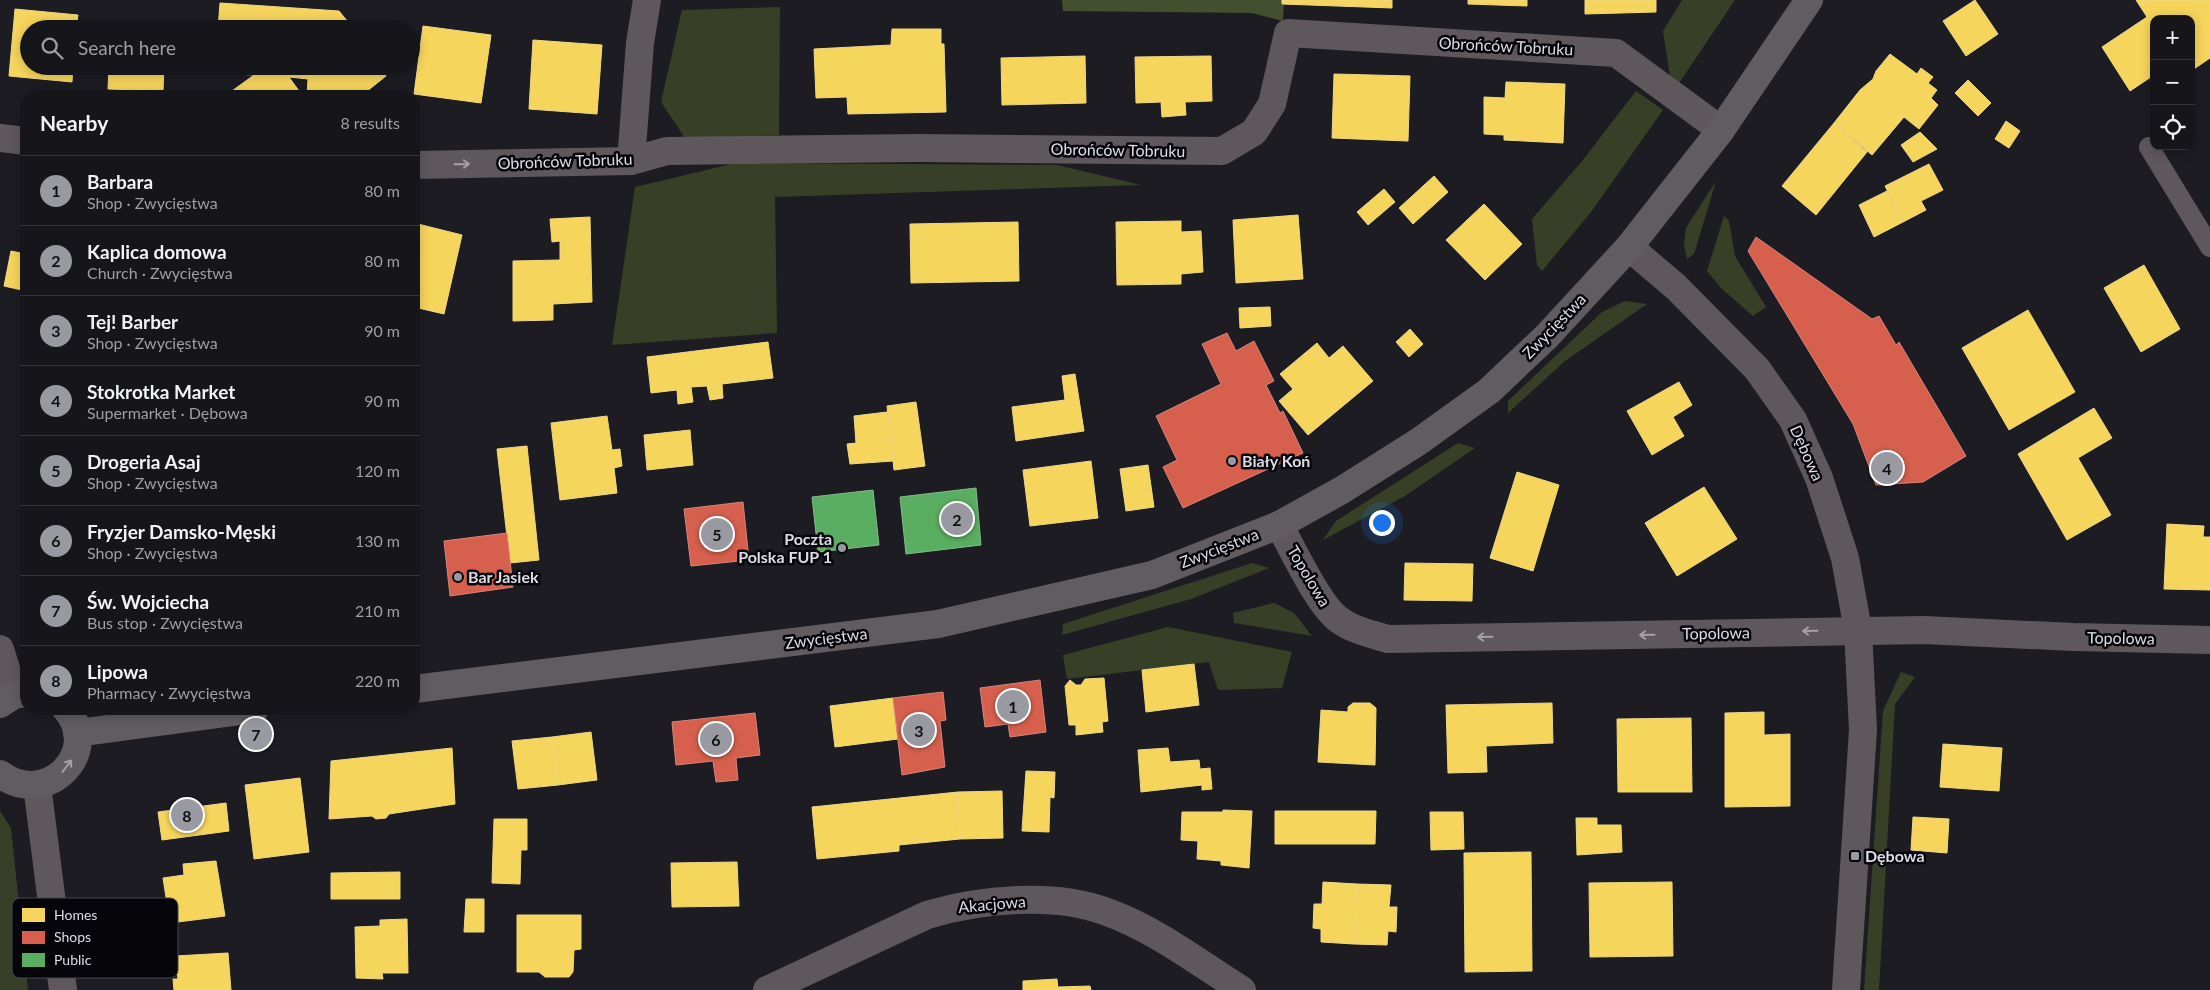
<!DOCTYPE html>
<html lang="en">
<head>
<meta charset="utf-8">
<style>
  body { margin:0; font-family:Lato,sans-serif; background:#232227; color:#f1f3f6 }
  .controls { position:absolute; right:15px; top:15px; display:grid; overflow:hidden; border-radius:10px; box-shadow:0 2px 12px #0003 }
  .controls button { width:45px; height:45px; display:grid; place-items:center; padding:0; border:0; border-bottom:1px solid #353439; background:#16151a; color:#f1f3f6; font:25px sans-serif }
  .you { position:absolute; left:1381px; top:522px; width:18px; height:18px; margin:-12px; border:4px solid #fff; border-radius:50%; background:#1a73e8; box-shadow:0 0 0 8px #1a73e833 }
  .badge { display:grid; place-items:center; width:32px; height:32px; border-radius:50%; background:#9999a1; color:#111; font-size:16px; font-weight:700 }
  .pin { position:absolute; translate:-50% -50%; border:2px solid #fff; box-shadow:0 1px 5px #0006 }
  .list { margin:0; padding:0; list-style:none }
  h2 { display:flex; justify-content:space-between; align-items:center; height:65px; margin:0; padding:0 20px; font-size:21px }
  h2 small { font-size:16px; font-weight:400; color:#9e9fa2 }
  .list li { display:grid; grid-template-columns:32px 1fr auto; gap:15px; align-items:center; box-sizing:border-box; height:70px; padding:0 20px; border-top:1px solid #353439 }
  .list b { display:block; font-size:19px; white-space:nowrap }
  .list p { margin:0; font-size:16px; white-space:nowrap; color:#9e9fa2 }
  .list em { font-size:16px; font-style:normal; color:#9e9fa2 }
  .icon { flex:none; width:28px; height:28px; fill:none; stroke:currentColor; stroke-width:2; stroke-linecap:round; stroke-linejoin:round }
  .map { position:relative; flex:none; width:2210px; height:990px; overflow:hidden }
  .search { position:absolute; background:#16151a; box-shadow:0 2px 12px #0003; left:20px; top:20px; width:400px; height:55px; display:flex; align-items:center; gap:12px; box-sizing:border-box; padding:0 18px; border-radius:28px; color:#9e9fa2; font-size:19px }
  .panel { position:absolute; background:#16151a; box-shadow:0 2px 12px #0003; left:20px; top:90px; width:400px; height:625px; border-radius:20px }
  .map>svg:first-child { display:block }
  .green { fill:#374027 }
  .forest { fill:#434f2f }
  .homes { fill:#f6d55c; stroke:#eed785 }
  .shops { fill:#d6604d; stroke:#d8857b }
  .public { fill:#5aae61; stroke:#81bc89 }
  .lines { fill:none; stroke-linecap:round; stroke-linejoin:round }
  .service { stroke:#5e585d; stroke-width:20 }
  .minor { stroke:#5e585d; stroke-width:28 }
  .tertiary { stroke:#5e585d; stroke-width:28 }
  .secondary { stroke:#605c60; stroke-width:28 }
  .oneway { stroke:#a3a1a8 }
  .oneway2 { stroke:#a4a2a9 }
  .poi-dot { fill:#9999a1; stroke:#06050a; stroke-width:2 }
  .labels { text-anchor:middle; stroke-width:5; stroke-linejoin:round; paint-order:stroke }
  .street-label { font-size:16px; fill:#dcdce5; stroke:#06050a }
  .poi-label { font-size:16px; font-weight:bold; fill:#dcdce5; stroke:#06050a; text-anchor:start }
  .key { fill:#06050a; stroke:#46464c; stroke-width:1 }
  .key-label { font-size:14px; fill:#dcdce5 }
</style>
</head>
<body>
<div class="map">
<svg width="2210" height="990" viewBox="0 0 2210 990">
  <rect width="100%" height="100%" fill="#1d1c23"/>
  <g class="green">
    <path d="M1682 0H1735L1679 83 1670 76 1663 31Z"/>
    <path d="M780 7 779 135 685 138 661 102 682 10Z"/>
    <path d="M1636 91 1663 110 1591 212 1542 271 1537 265 1532 219 1583 160Z"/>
    <path d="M736 163 1057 165 1141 185 775 197 777 333 612 345 635 187Z"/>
    <path d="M1716 181 1694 254 1687 259 1684 245 1686 228Z"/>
    <path d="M1724 216 1729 221 1735 256 1766 307 1753 316 1721 288 1707 271Z"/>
    <path d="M1625 301 1647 304 1565 361 1508 413V401L1602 312Z"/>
    <path d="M1458 443 1475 448 1405 496 1323 540 1336 521Z"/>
    <path d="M1252 563 1269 568 1191 599 1062 635 1063 624Z"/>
    <path d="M1274 603 1294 613 1312 636 1234 623 1233 613Z"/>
    <path d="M1168 627 1292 652 1282 688 1218 690 1209 662 1067 679 1063 655Z"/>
    <path d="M1901 672 1915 677 1895 704 1879 990H1864L1883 711Z"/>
    <path d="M0 811 11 828 28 990H0Z"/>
  </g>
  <path class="forest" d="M1062 0H1284L1283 21 1252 13 1063 11Z"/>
  <g class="homes">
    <path d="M1282 0H1392V8L1282 4Z"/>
    <path d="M1468 0H1527V6L1468 4Z"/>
    <path d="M1585 0H1656V12L1585 14Z"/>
    <path d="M1975 0 1998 34 1966 56 1943 21Z"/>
    <path d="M2136 0H2210V58L2191 71V19H2154V75L2130 91 2102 47 2147 17Z"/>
    <path d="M220 3 339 11 353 28 367 29H218Z"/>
    <path d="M15 9 78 15 76 29H29V66H73L72 82 9 76Z"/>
    <path d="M423 26 491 35 481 103 414 94Z"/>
    <path d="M110 27 165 28 110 29Z"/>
    <path d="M892 29H941V44H944L946 112 848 114 847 97 816 98 814 49 891 45Z"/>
    <path d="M533 40 602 45 597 114 529 109Z"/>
    <path d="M1890 54 1917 74 1921 68 1933 77 1928 83 1937 90 1931 98 1938 105 1919 129 1904 117 1872 155 1834 123 1860 90 1873 79 1876 71Z"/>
    <path d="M1085 56 1086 103 1002 105 1001 58Z"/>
    <path d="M1211 56 1212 101 1185 102 1186 115 1162 117 1161 102 1136 103 1135 57Z"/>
    <path d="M109 66H164L163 91 108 89Z"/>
    <path d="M216 66H380L386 76 361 96H307L308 79 289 77 299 91 292 96H225L254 75 215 73Z"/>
    <path d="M1334 74 1410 76 1408 141 1332 138Z"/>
    <path d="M1968 80 1991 103 1978 116 1955 93Z"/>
    <path d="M1506 82 1565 84 1563 143 1504 140V135L1484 134V97L1505 98Z"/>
    <path d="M2006 121 2020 131 2009 148 1995 139Z"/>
    <path d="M1834 123 1867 152 1816 215 1782 186Z"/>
    <path d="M1920 132 1937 149 1913 162 1901 145Z"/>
    <path d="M1929 164 1943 190 1921 201 1926 210 1903 222 1885 186Z"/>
    <path d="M1434 176 1448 192 1413 224 1399 208Z"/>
    <path d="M1384 189 1395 202 1368 225 1357 212Z"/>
    <path d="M1887 191 1903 222 1874 237 1859 205Z"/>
    <path d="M1484 204 1522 244 1485 280 1446 240Z"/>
    <path d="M1298 215 1303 279 1236 283 1233 220Z"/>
    <path d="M590 217 592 302 553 304V320L513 321V261L560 260V241L552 242 550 219Z"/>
    <path d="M1181 221V232L1201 231 1203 272 1181 274V284L1117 285 1116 222Z"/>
    <path d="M1018 222 1019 281 911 283 910 224Z"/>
    <path d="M414 223 462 235 444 314 414 307Z"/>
    <path d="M11 251 26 254V291L4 286Z"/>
    <path d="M2144 265 2180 329 2141 352 2104 288Z"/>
    <path d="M1270 307 1271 326 1240 328 1239 308Z"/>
    <path d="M2028 310 2075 392 2009 430 1962 348Z"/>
    <path d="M1410 329 1423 344 1409 357 1396 342Z"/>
    <path d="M768 342 773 378 722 384 723 398 710 400 707 386 691 387 693 402 678 404 677 390 651 393 647 357Z"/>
    <path d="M1317 343 1329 358 1343 346 1373 381 1308 435 1279 401 1293 389 1280 374Z"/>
    <path d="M1075 374 1084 431 1016 441 1012 407 1065 400 1062 376Z"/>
    <path d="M1679 382 1692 405 1673 417 1684 436 1652 455 1627 411Z"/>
    <path d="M916 402 925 466 894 470 887 406Z"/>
    <path d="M2094 408 2112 438 2078 458 2111 515 2067 540 2018 454Z"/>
    <path d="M887 412 893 461 850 464 847 444 856 443 854 416Z"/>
    <path d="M607 416 612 450 620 449 622 466 614 468 617 493 560 500 551 423Z"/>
    <path d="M690 430 693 465 647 470 644 435Z"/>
    <path d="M527 446 539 560 510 563 497 449Z"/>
    <path d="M1091 461 1098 518 1030 526 1023 470Z"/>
    <path d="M1148 465 1154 507 1126 511 1120 469Z"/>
    <path d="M1517 472 1559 485 1533 571 1490 558Z"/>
    <path d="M1704 487 1737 539 1677 576 1645 523Z"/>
    <path d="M2167 524 2204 526 2203 537H2210V590L2164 589Z"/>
    <path d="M1405 563 1473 564 1472 601 1404 600Z"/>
    <path d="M1194 664 1199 705 1146 712 1142 670Z"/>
    <path d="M1104 678 1108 721 1102 722 1103 732 1076 735V725H1069L1065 686 1070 680 1076 685H1081L1085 679Z"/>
    <path d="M893 698 898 739 835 747 830 706Z"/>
    <path d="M1353 703H1370L1376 708 1375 765 1318 762 1321 710 1348 712V707Z"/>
    <path d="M1552 703 1553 743 1486 746 1487 772 1448 773 1446 705Z"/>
    <path d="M1764 712V735L1790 734V806L1725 807V713Z"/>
    <path d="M1691 718 1692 792H1618L1617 719Z"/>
    <path d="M591 732 597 780 558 785 552 737Z"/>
    <path d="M552 737 558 785 518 789 512 741Z"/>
    <path d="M1943 744 2002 748 1999 791 1940 787Z"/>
    <path d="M452 748 455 804 389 814 386 818 376 819 372 816 329 819 331 761Z"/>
    <path d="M1168 748 1170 762 1199 760 1200 769 1210 768 1212 789 1202 790V785L1141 792 1138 750Z"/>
    <path d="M1026 771 1055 772 1054 798 1050 797 1049 832 1022 831Z"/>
    <path d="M300 778 309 852 254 859 245 785Z"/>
    <path d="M1002 791 1003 838 960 839 958 792Z"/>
    <path d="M958 792 960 839 899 845V851L817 859 812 807Z"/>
    <path d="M226 803 229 831 162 840 158 812Z"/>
    <path d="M1223 810 1252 811 1249 868 1221 865V861L1197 859 1198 841 1181 840 1182 812H1223Z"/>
    <path d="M1275 811H1376L1375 844H1275Z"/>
    <path d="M1430 812H1463L1464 849 1431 850Z"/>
    <path d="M1913 817 1949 819 1947 853 1911 850Z"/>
    <path d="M1576 818H1597V825H1621L1622 852 1577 855Z"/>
    <path d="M494 819H527V850H521L520 884 492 883Z"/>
    <path d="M1531 852 1532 971 1465 972 1464 853Z"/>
    <path d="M216 861 225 916 170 923 163 878 184 875 183 864Z"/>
    <path d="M737 862 739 906 672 907 671 863Z"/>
    <path d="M400 872V899H331V873Z"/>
    <path d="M1323 882 1357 884 1354 944 1321 942V929L1313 928 1314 904H1322Z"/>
    <path d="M1672 882 1673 956 1590 957 1589 883Z"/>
    <path d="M1357 884 1391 885 1389 907H1397L1396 932 1388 931 1387 945 1354 944Z"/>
    <path d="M466 899H484V932H464Z"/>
    <path d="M517 915H581V949L574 950 573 972 569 977H545L539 972H517Z"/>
    <path d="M407 919 408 973H382L383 979 356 978 355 927 380 926V920Z"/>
    <path d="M228 953 231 990H174L173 979H178L175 956Z"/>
    <path d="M1057 979 1058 990H1023V981Z"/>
    <path d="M1090 986 1091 990H1058V987Z"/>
  </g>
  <g class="shops">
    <path d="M1756 237 1872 319 1879 316 1896 345 1899 342 1966 456 1923 482 1876 485 1853 424 1748 251Z"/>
    <path d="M1227 333 1236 351 1254 341 1274 381 1266 385 1280 413 1283 411 1303 453 1183 508 1163 467 1177 460 1156 416 1221 384 1202 344Z"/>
    <path d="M743 502 749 560 691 566 684 509Z"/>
    <path d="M507 533 513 587 450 596 444 541Z"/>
    <path d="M1040 680 1046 732 1010 737 1008 724 985 727 980 688Z"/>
    <path d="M943 692 946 720 940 721 945 767 902 775 893 698Z"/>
    <path d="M755 713 760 755 736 758 738 780 716 782 713 761 676 765 672 722Z"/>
  </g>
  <g class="public">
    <path d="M976 488 981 545 906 554 900 497Z"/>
    <path d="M873 490 879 545 818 552 812 497Z"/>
  </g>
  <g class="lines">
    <path class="service" d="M2149 147 2210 247"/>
    <g class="minor">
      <path d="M0 138 26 141"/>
      <path d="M631 161 640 43 647 0"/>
      <path d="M414 165 631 161 667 151 918 148 1222 151 1254 132 1272 104 1288 33 1616 53 1721 130"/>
      <path d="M1629 247 1676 287 1757 369 1793 420 1819 478 1845 558 1858 630 1863 730 1846 990"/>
      <path d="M1279 525C1293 549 1318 604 1338 619 1352 630 1371 634 1388 639L1924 630 2073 637 2210 640"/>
      <path d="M0 649 14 695"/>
      <path d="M767 990 927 915C980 899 1055 892 1107 912 1155 929 1199 963 1242 990"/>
    </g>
    <path class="tertiary" d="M37 785 63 990"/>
    <g class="secondary">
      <path d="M414 689 938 624 1152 575 1279 525 1342 490 1418 442 1489 391 1547 336 1629 247 1721 130 1809 0"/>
      <path d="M0 704 14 695 26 693"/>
      <path d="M77 733 255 709"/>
      <path d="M0 774C46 809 103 752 66 709"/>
    </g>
  </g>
  <defs><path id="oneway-shaft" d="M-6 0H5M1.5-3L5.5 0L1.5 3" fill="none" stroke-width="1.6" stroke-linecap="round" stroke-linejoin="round" transform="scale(1.25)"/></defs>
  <g class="oneway">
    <use href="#oneway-shaft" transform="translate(462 164) rotate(-1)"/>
    <use href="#oneway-shaft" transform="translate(1810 631) rotate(179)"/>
    <use href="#oneway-shaft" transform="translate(1647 635) rotate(179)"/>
    <use href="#oneway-shaft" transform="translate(1485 637) rotate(179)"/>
  </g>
  <use class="oneway2" href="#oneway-shaft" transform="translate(67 766) rotate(-53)"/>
  <g class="poi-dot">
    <circle cx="1232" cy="461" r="5"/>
    <circle cx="842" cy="548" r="5"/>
    <circle cx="458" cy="577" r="5"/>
    <rect x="1850" y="851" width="10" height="10" rx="2.5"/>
  </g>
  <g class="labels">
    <g class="street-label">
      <text transform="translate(1506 46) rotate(3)" y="6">Obrońców Tobruku</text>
      <text transform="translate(1118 150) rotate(1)" y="6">Obrońców Tobruku</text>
      <text transform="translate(565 161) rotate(-2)" y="6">Obrońców Tobruku</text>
      <text transform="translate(1554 326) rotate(-46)" y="6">Zwycięstwa</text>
      <text transform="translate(1807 453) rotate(66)" y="6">Dębowa</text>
      <text transform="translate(1219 548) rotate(-21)" y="6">Zwycięstwa</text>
      <text transform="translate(1309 576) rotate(59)" y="6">Topolowa</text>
      <text transform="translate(1716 633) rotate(-1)" y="6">Topolowa</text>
      <text transform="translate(826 638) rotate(-7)" y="6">Zwycięstwa</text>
      <text transform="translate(2121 638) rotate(1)" y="6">Topolowa</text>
      <text transform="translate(992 904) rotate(-5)" y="6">Akacjowa</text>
    </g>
    <g class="poi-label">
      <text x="1242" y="467">Biały Koń</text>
      <text x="832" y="545" text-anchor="end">Poczta<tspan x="832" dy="18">Polska FUP 1</tspan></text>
      <text x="468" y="583">Bar Jasiek</text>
      <text x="1865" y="862">Dębowa</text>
    </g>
  </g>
  <rect x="12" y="898" width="166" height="80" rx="8" class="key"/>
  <rect x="22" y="908" width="23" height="14" fill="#f6d55c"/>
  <rect x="22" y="931" width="23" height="13" fill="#d6604d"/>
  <rect x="22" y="953" width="23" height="14" fill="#5aae61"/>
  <g class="key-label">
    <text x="54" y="920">Homes</text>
    <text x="54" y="942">Shops</text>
    <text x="54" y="965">Public</text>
  </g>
</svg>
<div class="controls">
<button>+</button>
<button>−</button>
<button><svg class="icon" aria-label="locate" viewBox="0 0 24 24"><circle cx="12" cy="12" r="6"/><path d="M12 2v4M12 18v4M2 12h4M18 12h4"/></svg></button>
</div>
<div class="you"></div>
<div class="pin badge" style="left:1013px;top:706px">1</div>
<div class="pin badge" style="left:957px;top:519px">2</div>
<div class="pin badge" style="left:919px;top:730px">3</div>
<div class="pin badge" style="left:1887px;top:468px">4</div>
<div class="pin badge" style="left:717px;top:534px">5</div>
<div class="pin badge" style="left:716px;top:739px">6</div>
<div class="pin badge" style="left:256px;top:734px">7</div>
<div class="pin badge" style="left:187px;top:815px">8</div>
<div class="search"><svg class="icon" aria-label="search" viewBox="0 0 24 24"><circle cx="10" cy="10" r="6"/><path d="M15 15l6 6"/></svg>Search here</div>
<section class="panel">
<h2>Nearby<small>8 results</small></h2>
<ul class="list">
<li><span class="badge">1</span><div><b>Barbara</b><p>Shop · Zwycięstwa</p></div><em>80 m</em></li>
<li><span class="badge">2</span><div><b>Kaplica domowa</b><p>Church · Zwycięstwa</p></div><em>80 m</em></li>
<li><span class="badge">3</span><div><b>Tej! Barber</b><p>Shop · Zwycięstwa</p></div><em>90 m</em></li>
<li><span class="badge">4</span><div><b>Stokrotka Market</b><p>Supermarket · Dębowa</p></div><em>90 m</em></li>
<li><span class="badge">5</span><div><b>Drogeria Asaj</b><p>Shop · Zwycięstwa</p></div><em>120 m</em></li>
<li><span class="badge">6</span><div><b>Fryzjer Damsko-Męski</b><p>Shop · Zwycięstwa</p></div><em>130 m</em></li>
<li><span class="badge">7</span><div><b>Św. Wojciecha</b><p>Bus stop · Zwycięstwa</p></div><em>210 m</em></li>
<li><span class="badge">8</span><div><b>Lipowa</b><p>Pharmacy · Zwycięstwa</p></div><em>220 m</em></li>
</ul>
</section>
</div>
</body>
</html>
